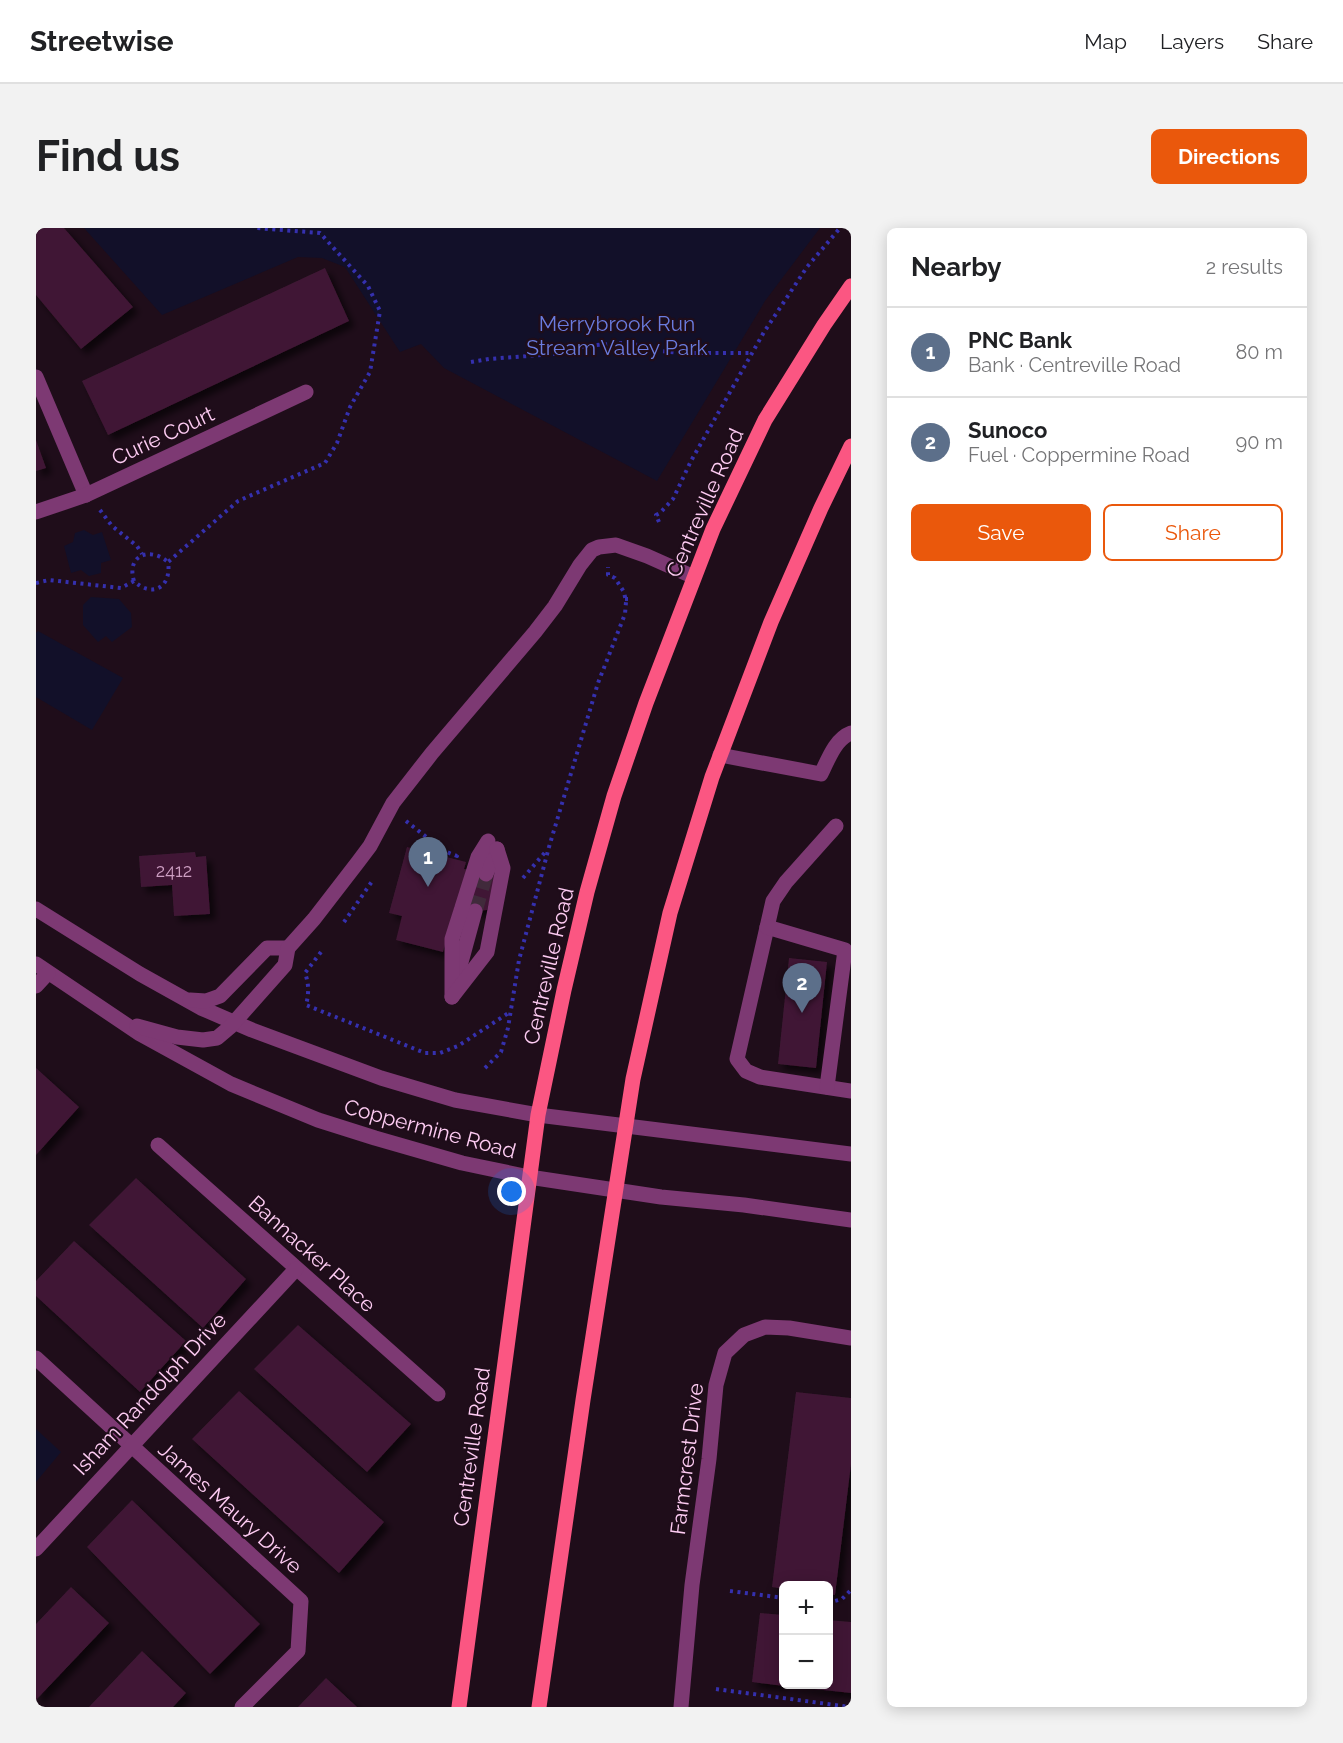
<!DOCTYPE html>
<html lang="en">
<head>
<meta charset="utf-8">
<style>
  body { margin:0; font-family:Raleway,sans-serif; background:#f2f2f2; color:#202124 }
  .controls { position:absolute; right:18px; bottom:18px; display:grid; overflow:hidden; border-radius:9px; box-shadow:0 3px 15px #0003 }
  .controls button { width:54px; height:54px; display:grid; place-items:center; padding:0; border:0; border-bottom:2px solid #e0e0e0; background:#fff; color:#202124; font:30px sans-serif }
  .you { position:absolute; left:476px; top:964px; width:21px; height:21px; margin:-15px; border:4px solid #fff; border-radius:50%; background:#1a73e8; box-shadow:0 0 0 9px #1a73e833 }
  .badge { display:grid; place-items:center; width:39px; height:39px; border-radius:50%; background:#ea580c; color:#fff; font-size:20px; font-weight:700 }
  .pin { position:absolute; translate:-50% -50px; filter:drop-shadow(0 2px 3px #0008) }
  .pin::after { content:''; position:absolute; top:32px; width:21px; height:18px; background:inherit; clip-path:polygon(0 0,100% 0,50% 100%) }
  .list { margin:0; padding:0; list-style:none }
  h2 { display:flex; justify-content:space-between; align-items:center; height:78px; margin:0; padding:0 24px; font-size:26px }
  h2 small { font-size:20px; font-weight:400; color:#757577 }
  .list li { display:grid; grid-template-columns:39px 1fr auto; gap:18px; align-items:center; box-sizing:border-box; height:90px; padding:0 24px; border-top:2px solid #e0e0e0 }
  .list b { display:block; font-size:22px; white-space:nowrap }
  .list p { margin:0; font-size:20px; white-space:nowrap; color:#757577 }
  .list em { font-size:20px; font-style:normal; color:#757577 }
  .actions { display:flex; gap:12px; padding:18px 24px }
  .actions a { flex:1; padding:14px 0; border:2px solid #ea580c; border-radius:9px; text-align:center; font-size:21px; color:#ea580c }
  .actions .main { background:#ea580c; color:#fff }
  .map { position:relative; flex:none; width:815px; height:1479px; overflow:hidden; border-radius:9px }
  header { display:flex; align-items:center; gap:36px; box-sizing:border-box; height:84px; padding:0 30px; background:#fff; border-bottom:2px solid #e0e0e0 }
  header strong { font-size:28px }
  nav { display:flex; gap:33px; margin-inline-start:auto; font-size:21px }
  .intro { display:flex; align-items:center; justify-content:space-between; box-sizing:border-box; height:144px; padding:0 36px }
  h1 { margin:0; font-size:42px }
  .button { padding:15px 27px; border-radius:9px; background:#ea580c; color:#fff; font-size:21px; font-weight:700 }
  main { display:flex; gap:36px; padding:0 36px }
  aside { flex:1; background:#fff; border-radius:9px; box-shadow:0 3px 15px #0003 }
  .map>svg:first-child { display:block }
  .green { fill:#121029 }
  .building { fill:#3f1934; filter:url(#shadow) }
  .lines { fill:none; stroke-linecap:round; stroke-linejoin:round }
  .minor-tunnel { stroke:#402a3b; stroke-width:15; stroke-dasharray:15 8; stroke-linecap:butt }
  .path { stroke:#3530ae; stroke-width:4; stroke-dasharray:3 4.5; stroke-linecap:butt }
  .minor { stroke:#7d3973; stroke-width:15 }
  .major { stroke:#fb5682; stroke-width:15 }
  .labels { text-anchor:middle; stroke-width:4.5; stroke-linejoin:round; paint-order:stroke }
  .number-label { font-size:18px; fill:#ce9fc3 }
  .park-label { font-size:21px; fill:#6a7cdf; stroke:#1f0d1a }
  .street-label { font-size:21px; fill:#feccf3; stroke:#1f0d1a }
</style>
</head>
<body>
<header>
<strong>Streetwise</strong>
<nav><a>Map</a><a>Layers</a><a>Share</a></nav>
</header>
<div class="intro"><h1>Find us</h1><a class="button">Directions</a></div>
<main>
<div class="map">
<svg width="815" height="1479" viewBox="0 0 815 1479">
  <defs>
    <filter id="shadow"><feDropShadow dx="5.5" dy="5.5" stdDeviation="3" flood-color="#0009"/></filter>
  </defs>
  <rect width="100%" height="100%" fill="#1f0d1a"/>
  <g class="green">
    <path d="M48 0H784L729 73 621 253 408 140 385 116 364 124 309 39 286 30 262 29 126 87Z"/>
    <path d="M48 302 57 307 66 304 75 332 65 335V345L53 348 45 342 35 345 28 318 37 314 39 305Z"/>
    <path d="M55 369 83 371 95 385 96 399 76 414 70 408 62 414 47 397V377Z"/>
    <path d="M2 403 87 450 56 502 0 469V405Z"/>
    <path d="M0 1201 25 1224 0 1254Z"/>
  </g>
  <g class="building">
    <path d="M0 0H28L97 79 45 121 0 67Z"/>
    <path d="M289 40 313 93 72 207 46 153Z"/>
    <path d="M0 212 10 240 0 243Z"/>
    <path d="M371 619 430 634 428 641 460 648 451 682 439 683 419 677 407 724 360 712 366 688 353 685Z"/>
    <path d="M159 624 160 629 170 628 174 686 138 688 136 657 105 659 103 628Z"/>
    <path d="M753 730 791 734 780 840 742 836Z"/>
    <path d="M0 840 43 879 0 927Z"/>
    <path d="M100 950 210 1051 167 1100 53 997Z"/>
    <path d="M38 1013 150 1113 104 1164 0 1068V1053Z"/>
    <path d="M262 1097 375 1196 331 1244 218 1141Z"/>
    <path d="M203 1163 348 1294 303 1345 156 1211Z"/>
    <path d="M760 1164 815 1170V1236L799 1367 792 1366V1358H748V1361L736 1359Z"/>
    <path d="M96 1272 224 1396 174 1446 51 1319Z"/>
    <path d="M35 1359 73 1395 0 1472V1396Z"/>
    <path d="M724 1385 748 1387V1458L716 1454Z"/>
    <path d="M792 1392 815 1394V1465L751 1458V1456H792Z"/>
    <path d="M106 1423 150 1465 137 1479H53Z"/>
    <path d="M290 1450 321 1479H262Z"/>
  </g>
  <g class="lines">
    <path class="minor-tunnel" d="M439 683 450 646"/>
    <g class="path">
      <path d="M435 134 453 131 531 125 549 118 587 115 610 118 625 123 644 125H716"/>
      <path d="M64 282 76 298 101 318 106 326"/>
      <path d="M623 294 620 287 624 285 637 271 655 233 728 104 771 39 804 0"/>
      <path d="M98 353C90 328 113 318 132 334"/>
      <path d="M0 355 13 352 85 360 98 353C117 371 136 358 132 334L202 273 289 235 301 215 314 179 334 144 344 83 332 58 284 5 220 0"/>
      <path d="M589 371H596"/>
      <path d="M370 593 408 623 421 628V627"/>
      <path d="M487 650 511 622"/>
      <path d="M308 694 337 652"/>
      <path d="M285 724 269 745C273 756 273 765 270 777L389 825H404L422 818 474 784"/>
      <path d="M449 840 465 824 472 800 483 732 513 619 562 455 589 386 590 374 588 364 579 350 572 347V339"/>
      <path d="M694 1363 748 1370"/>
      <path d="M792 1375 806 1371 815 1362"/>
      <path d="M680 1461 814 1479"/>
    </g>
    <g class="minor">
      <path d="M0 149 50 267"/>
      <path d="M0 284 50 267 270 164"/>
      <path d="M684 527 785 546C792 532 799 511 815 505"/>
      <path d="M800 598 750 654 737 673 701 831 710 843 724 849 815 863"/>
      <path d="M450 646 461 621"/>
      <path d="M0 681 104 746 165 780 216 802 345 850 419 872 502 887 815 926"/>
      <path d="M731 699 809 722 791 859"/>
      <path d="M0 736 104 806 195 856 282 892 339 910 426 935 493 949 625 969 708 977 815 992"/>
      <path d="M421 749 439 683"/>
      <path d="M0 758 12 745"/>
      <path d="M416 769V711L442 629 452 613"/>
      <path d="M416 769 451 724 467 640 461 621"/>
      <path d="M154 772 170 773 184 768 231 720H252"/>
      <path d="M101 798 141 809 167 812 181 810 194 799 249 737 252 720 278 691 322 634 334 618 357 575 396 525 499 404 519 378 544 337 556 322 563 319 580 317 611 328 658 349"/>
      <path d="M122 917 402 1166"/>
      <path d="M0 1130 265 1373 262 1423 206 1479"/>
      <path d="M0 1321 260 1041"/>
      <path d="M645 1479 656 1357 673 1231 680 1157 689 1125 708 1107 729 1099 753 1100 815 1110"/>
    </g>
    <g class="major">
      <path d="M423 1479 502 887 528 762 551 664 578 568 610 475 677 301 729 192 788 97 815 58"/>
      <path d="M503 1479 547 1172 597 851 634 685 676 549 735 394 785 280 815 218"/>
    </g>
  </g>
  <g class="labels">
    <g class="number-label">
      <text x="138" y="649">2412</text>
    </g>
    <g class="park-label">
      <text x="581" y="103">Merrybrook Run<tspan x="581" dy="24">Stream Valley Park</tspan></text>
    </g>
    <g class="street-label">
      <text transform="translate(127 208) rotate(-25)" y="7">Curie Court</text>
      <text transform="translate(669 275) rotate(-66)" y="7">Centreville Road</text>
      <text transform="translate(513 738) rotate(-77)" y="7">Centreville Road</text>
      <text transform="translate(394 901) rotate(15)" y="7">Coppermine Road</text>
      <text transform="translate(276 1026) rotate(42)" y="7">Bannacker Place</text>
      <text transform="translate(114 1166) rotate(-47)" y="7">Isham Randolph Drive</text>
      <text transform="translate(436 1219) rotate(-82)" y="7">Centreville Road</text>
      <text transform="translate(651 1231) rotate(-83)" y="7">Farmcrest Drive</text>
      <text transform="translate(194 1280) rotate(42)" y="7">James Maury Drive</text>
    </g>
  </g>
</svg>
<div class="controls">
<button>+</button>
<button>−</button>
</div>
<div class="you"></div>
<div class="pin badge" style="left:392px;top:659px;background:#5c6f8a">1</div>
<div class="pin badge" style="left:766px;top:785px;background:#5c6f8a">2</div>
</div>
<aside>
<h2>Nearby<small>2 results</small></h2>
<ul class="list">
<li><span class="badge" style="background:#5c6f8a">1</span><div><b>PNC Bank</b><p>Bank · Centreville Road</p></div><em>80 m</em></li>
<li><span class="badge" style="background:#5c6f8a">2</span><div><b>Sunoco</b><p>Fuel · Coppermine Road</p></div><em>90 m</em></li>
</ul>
<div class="actions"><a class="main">Save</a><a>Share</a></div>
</aside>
</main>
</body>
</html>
